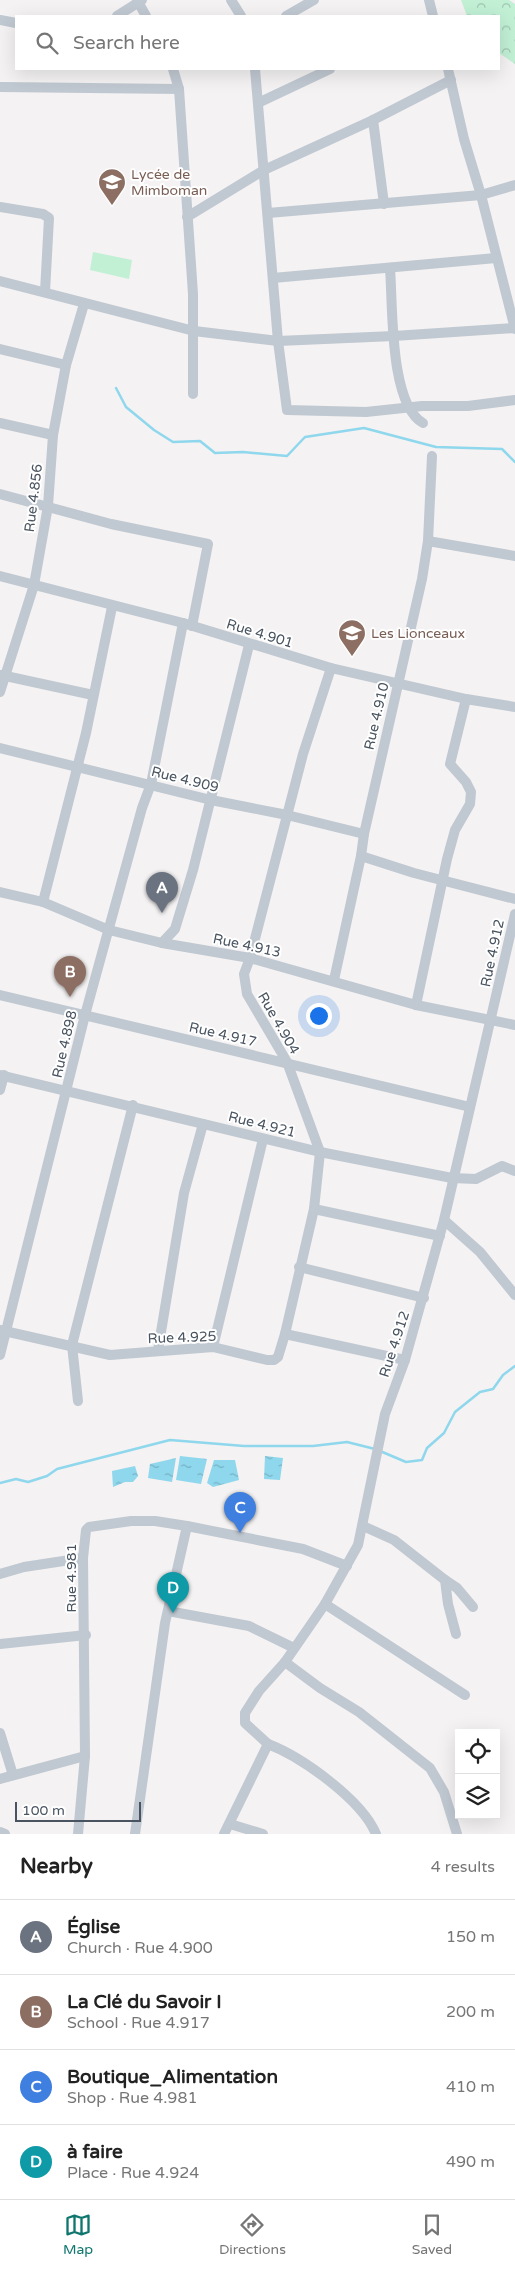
<!DOCTYPE html>
<html lang="en">
<head>
<meta charset="utf-8">
<style>
  body { margin:0; font-family:"Varela Round",sans-serif; background:#f6f6f6; color:#222 }
  .controls { position:absolute; right:15px; bottom:15px; display:grid; overflow:hidden; border-radius:0px; box-shadow:0 5px 20px #0002 }
  .controls button { width:45px; height:45px; display:grid; place-items:center; padding:0; border:0; border-bottom:1px solid #e0e0e0; background:#fff; color:#222; font:25px sans-serif }
  .scale { position:absolute; left:15px; bottom:12px; width:126px; box-sizing:border-box; padding-left:5px; border:2px solid #495460; border-top:0; font-size:14px; line-height:18px; white-space:nowrap; color:#495460; -webkit-text-stroke:4px #fff; paint-order:stroke }
  .you { position:absolute; left:318px; top:1015px; width:18px; height:18px; margin:-12px; border:4px solid #fff; border-radius:50%; background:#1a73e8; box-shadow:0 0 0 8px #1a73e833 }
  .badge { display:grid; place-items:center; width:32px; height:32px; border-radius:50%; background:#0f766e; color:#fff; font-size:16px; font-weight:700 }
  .pin { position:absolute; translate:-50% -41px; filter:drop-shadow(0 1px 2px #0008) }
  .pin::after { content:''; position:absolute; top:26px; width:18px; height:15px; background:inherit; clip-path:polygon(0 0,100% 0,50% 100%) }
  .list { margin:0; padding:0; list-style:none }
  h2 { display:flex; justify-content:space-between; align-items:center; height:65px; margin:0; padding:0 20px; font-size:21px }
  h2 small { font-size:16px; font-weight:400; color:#767676 }
  .list li { display:grid; grid-template-columns:32px 1fr auto; gap:15px; align-items:center; box-sizing:border-box; height:75px; padding:0 20px; border-top:1px solid #e0e0e0 }
  .list b { display:block; font-size:19px; white-space:nowrap }
  .list p { margin:0; font-size:16px; white-space:nowrap; color:#767676 }
  .list em { font-size:16px; font-style:normal; color:#767676 }
  .icon { flex:none; width:28px; height:28px; fill:none; stroke:currentColor; stroke-width:2; stroke-linecap:round; stroke-linejoin:round }
  .map { position:relative; flex:none; width:515px; height:1834px; overflow:hidden }
  .search { position:absolute; background:#fff; box-shadow:0 5px 20px #0002; left:15px; right:15px; top:15px; height:55px; display:flex; align-items:center; gap:12px; box-sizing:border-box; padding:0 18px; border-radius:0px; color:#767676; font-size:19px }
  .sheet { height:365px; background:#fff }
  nav { display:flex; justify-content:space-around; align-items:center; box-sizing:border-box; height:70px; border-top:1px solid #e0e0e0; background:#fff; font-size:14px; color:#767676 }
  nav a { display:grid; justify-items:center; gap:2px }
  nav .on { color:#0f766e }
  .map>svg:first-child { display:block }
  .green { fill:#c1f0d5 }
  .forest { fill:url(#forest-crowns) }
  .water { fill:url(#water-ripples) }
  .lines { fill:none; stroke-linecap:round; stroke-linejoin:round }
  .stream { stroke:#8ed7ed; stroke-width:2.5 }
  .minor { stroke:#c0c8d1; stroke-width:10 }
  .labels { text-anchor:middle; stroke-width:4; stroke-linejoin:round; paint-order:stroke }
  .education-label { font-size:14px; fill:#785e54; stroke:#fff; text-anchor:start }
  .street-label { font-size:14px; fill:#495460; stroke:#fff }
</style>
</head>
<body>
<div class="map">
<svg width="515" height="1834" viewBox="0 0 515 1834">
  <defs>
    <pattern id="forest-crowns" width="20" height="18" patternUnits="userSpaceOnUse" patternTransform="scale(1.25)"><rect width="20" height="18" fill="#c1f0d5"/><path d="M2 6a3 3 0 1 1 6 0M12 15a3 3 0 1 1 6 0" fill="none" stroke="#9fc5b0"/></pattern>
    <pattern id="water-ripples" width="26" height="14" patternUnits="userSpaceOnUse" patternTransform="scale(1.25)"><rect width="26" height="14" fill="#8ed7ed"/><path d="M2 4q2-2 4 0t4 0M15 11q2-2 4 0t4 0" fill="none" stroke="#76b1c3"/></pattern>
  </defs>
  <rect width="100%" height="100%" fill="#f4f2f2"/>
  <path class="green" d="M93 252 132 260 129 279 90 270Z"/>
  <path class="forest" d="M461 0H509L515 4V64L499 53V16H467Z"/>
  <g class="water">
    <path d="M180 1456 207 1459 201 1484 176 1480Z"/>
    <path d="M265 1456 283 1458 280 1480 264 1479Z"/>
    <path d="M176 1458 172 1482 148 1478 150 1464Z"/>
    <path d="M214 1460H235L239 1480 213 1487 207 1483Z"/>
    <path d="M135 1466 138 1476 133 1482H125L113 1487 112 1471Z"/>
  </g>
  <g class="lines">
    <g class="stream">
      <path d="M116 388 126 407 154 430 173 442 200 441 215 453 243 452 287 456 305 437 364 428 436 447 502 449 515 462"/>
      <path d="M380 1451 406 1462 422 1460 427 1448 444 1433 455 1412 480 1392 493 1389 503 1375 515 1366"/>
      <path d="M0 1483 16 1479 28 1482 47 1476 57 1469 170 1440 244 1446H313L347 1442 375 1449"/>
    </g>
    <g class="minor">
      <path d="M137 0 146 16"/>
      <path d="M231 0 241 16"/>
      <path d="M429 0 433 16"/>
      <path d="M117 16 142 0"/>
      <path d="M286 16 314 0"/>
      <path d="M0 20 16 23"/>
      <path d="M173 69 179 89 193 294V394"/>
      <path d="M255 69 278 341 287 410 366 412 422 406H468L515 400"/>
      <path d="M448 69 464 139 481 195 515 329"/>
      <path d="M0 87 179 89"/>
      <path d="M258 103 330 69"/>
      <path d="M373 120 384 204"/>
      <path d="M0 207 43 214 49 218 45 292"/>
      <path d="M268 213 481 195 515 185"/>
      <path d="M187 217 264 170 373 120 451 80"/>
      <path d="M390 269C393 304 389 404 423 423"/>
      <path d="M273 278 496 258"/>
      <path d="M0 281 194 331 278 341 394 336 515 328"/>
      <path d="M0 349 66 365"/>
      <path d="M0 423 53 435"/>
      <path d="M0 494 111 524 208 544 192 626"/>
      <path d="M428 541 515 556"/>
      <path d="M0 576 183 623 331 668 466 699 515 707"/>
      <path d="M1 675 93 695"/>
      <path d="M0 692 34 585 48 506 53 435 66 365 84 304"/>
      <path d="M0 748 211 800 287 815 364 834"/>
      <path d="M361 856 414 873 515 899"/>
      <path d="M0 892 43 902 109 930 162 943 250 958 416 1005 515 1025"/>
      <path d="M43 902 86 733 112 607"/>
      <path d="M162 943 175 929 193 870 249 645"/>
      <path d="M334 980 361 856 364 834 422 579 428 541 432 456"/>
      <path d="M0 995 470 1107"/>
      <path d="M416 1005 447 859 455 830 470 804 471 792 466 782 450 764 466 699"/>
      <path d="M0 1075 320 1152 452 1178 476 1179 502 1166 515 1171"/>
      <path d="M0 1090 4 1075"/>
      <path d="M314 1209 440 1236"/>
      <path d="M444 1220 480 1252 515 1295"/>
      <path d="M299 1267 424 1298"/>
      <path d="M0 1330 110 1355 213 1347 267 1360H274L278 1357 285 1334 405 1360"/>
      <path d="M285 1334 314 1209 320 1152 287 1062 247 994 244 974 250 958 303 754 331 668"/>
      <path d="M213 1347 263 1139"/>
      <path d="M158 1350 184 1193 203 1124"/>
      <path d="M0 1355 85 1015 142 808 151 784 183 623"/>
      <path d="M78 1401 72 1345 133 1105"/>
      <path d="M363 1526 394 1540 445 1580 448 1604 456 1634"/>
      <path d="M0 1574 24 1567 83 1558"/>
      <path d="M445 1580 457 1588 473 1607"/>
      <path d="M325 1604 465 1695"/>
      <path d="M168 1611 249 1626 294 1648"/>
      <path d="M0 1644 86 1635"/>
      <path d="M285 1662 320 1688 359 1712 430 1768 444 1792 457 1834"/>
      <path d="M0 1733 13 1775"/>
      <path d="M268 1744C302 1757 362 1800 376 1834"/>
      <path d="M0 1779 85 1756"/>
      <path d="M230 1824 263 1834"/>
      <path d="M0 1832 5 1834"/>
      <path d="M78 1834 85 1756 83 1558 86 1530 89 1527 131 1521H155L187 1526 303 1549 347 1566"/>
      <path d="M135 1834 165 1623 187 1526"/>
      <path d="M224 1834 268 1744 245 1723V1713L259 1691 285 1662 325 1604 358 1545 385 1414 405 1360 444 1220 515 914"/>
    </g>
  </g>
  <defs>
    <g id="school-pin" transform="scale(1.4375)"><path d="M0 17L-7.5 6A9.5 9.5 0 1 1 7.5 6Z" fill="#8d6e63" stroke="#fff"/><path d="M0-5L7-2L0 1L-7-2ZM-4 1L0 2.5L4 1V4Q0 6-4 4Z" fill="#fff"/></g>
  </defs>
  <g fill-rule="evenodd">
    <use href="#school-pin" x="112" y="182"/>
    <use href="#school-pin" x="352" y="633"/>
  </g>
  <g class="labels">
    <g class="education-label">
      <text x="131" y="179">Lycée de<tspan x="131" dy="16">Mimboman</tspan></text>
      <text x="371" y="638">Les Lionceaux</text>
    </g>
    <g class="street-label">
      <text transform="translate(33 498) rotate(-83)" y="5">Rue 4.856</text>
      <text transform="translate(260 633) rotate(17)" y="5">Rue 4.901</text>
      <text transform="translate(376 716) rotate(-77)" y="5">Rue 4.910</text>
      <text transform="translate(185 779) rotate(14)" y="5">Rue 4.909</text>
      <text transform="translate(247 945) rotate(12)" y="5">Rue 4.913</text>
      <text transform="translate(492 953) rotate(-78)" y="5">Rue 4.912</text>
      <text transform="translate(279 1023) rotate(60)" y="5">Rue 4.904</text>
      <text transform="translate(223 1034) rotate(13)" y="5">Rue 4.917</text>
      <text transform="translate(64 1044) rotate(-77)" y="5">Rue 4.898</text>
      <text transform="translate(262 1124) rotate(14)" y="5">Rue 4.921</text>
      <text transform="translate(182 1337) rotate(-2)" y="5">Rue 4.925</text>
      <text transform="translate(394 1344) rotate(-72)" y="5">Rue 4.912</text>
      <text transform="translate(71 1578) rotate(-90)" y="5">Rue 4.981</text>
    </g>
  </g>
</svg>
<div class="controls">
<button><svg class="icon" aria-label="locate" viewBox="0 0 24 24"><circle cx="12" cy="12" r="6"/><path d="M12 2v4M12 18v4M2 12h4M18 12h4"/></svg></button>
<button><svg class="icon" aria-label="layers" viewBox="0 0 24 24"><path d="M12 4l9 5-9 5-9-5zM3 14l9 5 9-5"/></svg></button>
</div>
<div class="scale">100 m</div>
<div class="you"></div>
<div class="pin badge" style="left:162px;top:913px;background:#6b7280">A</div>
<div class="pin badge" style="left:70px;top:997px;background:#8d6e63">B</div>
<div class="pin badge" style="left:240px;top:1533px;background:#3f7fe0">C</div>
<div class="pin badge" style="left:173px;top:1613px;background:#0f9aa8">D</div>
<div class="search"><svg class="icon" aria-label="search" viewBox="0 0 24 24"><circle cx="10" cy="10" r="6"/><path d="M15 15l6 6"/></svg>Search here</div>
</div>
<section class="sheet">
<h2>Nearby<small>4 results</small></h2>
<ul class="list">
<li><span class="badge" style="background:#6b7280">A</span><div><b>Église</b><p>Church · Rue 4.900</p></div><em>150 m</em></li>
<li><span class="badge" style="background:#8d6e63">B</span><div><b>La Clé du Savoir I</b><p>School · Rue 4.917</p></div><em>200 m</em></li>
<li><span class="badge" style="background:#3f7fe0">C</span><div><b>Boutique_Alimentation</b><p>Shop · Rue 4.981</p></div><em>410 m</em></li>
<li><span class="badge" style="background:#0f9aa8">D</span><div><b>à faire</b><p>Place · Rue 4.924</p></div><em>490 m</em></li>
</ul>
</section>
<nav>
<a class="on"><svg class="icon" aria-label="map" viewBox="0 0 24 24"><path d="M3 6l6-2 6 2 6-2v14l-6 2-6-2-6 2zM9 4v14M15 6v14"/></svg>Map</a>
<a><svg class="icon" aria-label="directions" viewBox="0 0 24 24"><path d="M12 3l9 9-9 9-9-9zM9 14v-3h6M13 9l2 2-2 2"/></svg>Directions</a>
<a><svg class="icon" aria-label="saved" viewBox="0 0 24 24"><path d="M7 4h10v16l-5-4-5 4z"/></svg>Saved</a>
</nav>
</body>
</html>
